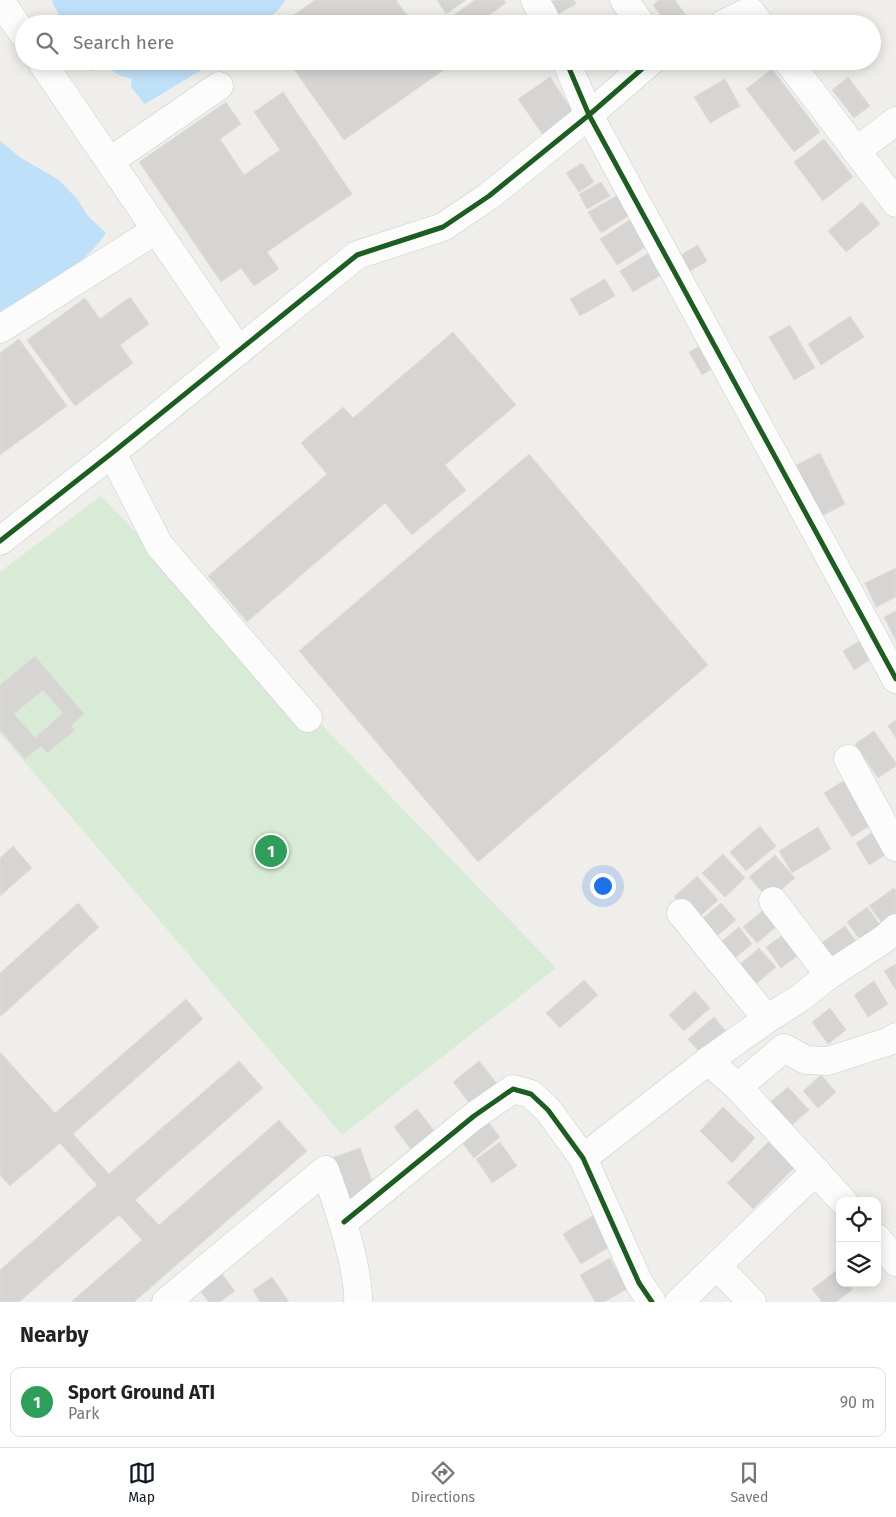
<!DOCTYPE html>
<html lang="en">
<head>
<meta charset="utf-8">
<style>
  body { margin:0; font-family:"Fira Sans",sans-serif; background:#f6f6f6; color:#222 }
  .controls { position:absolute; right:15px; bottom:15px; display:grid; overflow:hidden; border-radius:10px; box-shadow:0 2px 12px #0003 }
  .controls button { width:45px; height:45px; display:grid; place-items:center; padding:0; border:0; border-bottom:1px solid #e0e0e0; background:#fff; color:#222; font:25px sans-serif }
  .you { position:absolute; left:602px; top:885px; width:18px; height:18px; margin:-12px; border:4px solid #fff; border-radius:50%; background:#1a73e8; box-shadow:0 0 0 8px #1a73e833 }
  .badge { display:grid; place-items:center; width:32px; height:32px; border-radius:50%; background:#111827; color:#fff; font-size:16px; font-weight:700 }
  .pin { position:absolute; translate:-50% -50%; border:2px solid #fff; box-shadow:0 1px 5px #0006 }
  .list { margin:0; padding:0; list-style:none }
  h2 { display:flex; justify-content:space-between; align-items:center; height:65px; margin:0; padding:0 20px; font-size:21px }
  h2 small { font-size:16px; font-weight:400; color:#767676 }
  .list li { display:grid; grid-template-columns:32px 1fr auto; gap:15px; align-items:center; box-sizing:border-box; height:70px; margin:0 10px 10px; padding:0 10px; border:1px solid #e0e0e0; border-radius:10px }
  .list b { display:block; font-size:19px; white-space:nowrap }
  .list p { margin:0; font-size:16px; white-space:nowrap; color:#767676 }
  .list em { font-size:16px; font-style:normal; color:#767676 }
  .icon { flex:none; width:28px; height:28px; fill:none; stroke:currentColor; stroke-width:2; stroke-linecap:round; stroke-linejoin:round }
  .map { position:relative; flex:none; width:896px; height:1302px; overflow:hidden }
  .search { position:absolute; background:#fff; box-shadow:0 2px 12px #0003; left:15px; right:15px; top:15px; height:55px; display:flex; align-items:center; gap:12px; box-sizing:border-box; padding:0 18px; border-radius:28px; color:#767676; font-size:19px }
  .sheet { height:145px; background:#fff }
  nav { display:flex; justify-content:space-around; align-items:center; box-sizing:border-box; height:70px; border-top:1px solid #e0e0e0; background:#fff; font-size:14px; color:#767676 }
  nav a { display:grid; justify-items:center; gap:2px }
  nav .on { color:#111827 }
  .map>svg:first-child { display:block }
  .green { fill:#d8ebd6 }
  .water { fill:#bfe0f9 }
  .building { fill:#d6d5d3; stroke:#deddd9; fill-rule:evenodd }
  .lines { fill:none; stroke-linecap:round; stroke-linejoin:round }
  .minor-casing { stroke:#cbcccc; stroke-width:29 }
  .minor { stroke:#fdfcfc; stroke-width:28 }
  .cycleway-casing { stroke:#fff; stroke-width:8 }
  .cycleway { stroke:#1b5e20; stroke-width:5 }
</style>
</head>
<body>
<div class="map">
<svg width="896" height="1302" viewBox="0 0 896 1302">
  <rect width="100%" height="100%" fill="#efeeea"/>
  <path class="green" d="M101 496 556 968 342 1135 0 733V572Z"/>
  <g class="water">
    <path d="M53 0H286L278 10 262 24H64L52 2Z"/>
    <path d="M85 61H216L145 104 131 87 132 79 119 75 108 68 91 71Z"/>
    <path d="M0 141 21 158 59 180 78 200 87 215 106 233C82 269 37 290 0 311Z"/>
  </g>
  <g class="building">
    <path d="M315 0H396L413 24H281Z"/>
    <path d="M437 0H466L446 14Z"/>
    <path d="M475 0H504L506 3 477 24H447L445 21Z"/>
    <path d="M555 0H574L576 4 558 14 551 2Z"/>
    <path d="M659 0H675L691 22 688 24H667L653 5Z"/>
    <path d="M577 18 581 24H570Z"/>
    <path d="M288 61H440L445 69 344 140Z"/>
    <path d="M772 69 820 132 794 152 746 89Z"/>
    <path d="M550 77 576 116 545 138 518 99Z"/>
    <path d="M848 77 870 106 854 118 832 90Z"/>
    <path d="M725 79 740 106 710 123 694 97Z"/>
    <path d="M283 92 352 194 267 252 279 269 254 286 241 268 221 282 139 162 226 102 241 124 220 139 244 175 280 150 254 112Z"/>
    <path d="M824 139 853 177 823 201 794 162Z"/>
    <path d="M582 163 594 182 579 192 566 173Z"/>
    <path d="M601 182 610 196 587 209 579 194Z"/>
    <path d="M618 195 630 215 601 233 588 212Z"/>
    <path d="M862 202 880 224 846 252 828 231Z"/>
    <path d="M633 218 649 245 617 265 600 239Z"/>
    <path d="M698 245 707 261 682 276 672 260Z"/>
    <path d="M653 250 666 272 633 292 620 271Z"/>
    <path d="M605 279 615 296 580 316 570 299Z"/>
    <path d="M130 297 149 324 120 345 133 363 75 406 27 340 85 298 100 319Z"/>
    <path d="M850 316 864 337 821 365 808 344Z"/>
    <path d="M790 325 815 368 794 380 769 337Z"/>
    <path d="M453 332 516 405 445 465 466 490 412 535 385 503 247 622 208 576 327 474 301 443 343 407 353 418Z"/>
    <path d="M19 339 67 406 0 455V353Z"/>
    <path d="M704 344 717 366 702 375 689 352Z"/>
    <path d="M820 453 845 504 816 519 791 468Z"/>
    <path d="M529 454 708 665 478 862 299 651Z"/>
    <path d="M896 568V597L876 607 865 583Z"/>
    <path d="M896 611V641L884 617Z"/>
    <path d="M866 637 877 655 854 670 843 651Z"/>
    <path d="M35 656 84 714 71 726 75 730 47 753 41 746 25 759 0 730V685ZM43 690 63 713 35 738 14 714Z"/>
    <path d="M896 720V738L888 726Z"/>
    <path d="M874 731 896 763V766L878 778 855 744Z"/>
    <path d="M848 778 876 822 852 837 824 793Z"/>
    <path d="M760 826 776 846 746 871 730 852Z"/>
    <path d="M818 827 831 849 792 873 779 851Z"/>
    <path d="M876 830 890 852 869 865 856 843Z"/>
    <path d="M13 846 32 868 0 896V858Z"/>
    <path d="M723 854 745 878 725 897 702 873Z"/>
    <path d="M775 855 795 878 769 900 749 877Z"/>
    <path d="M697 876 718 900 696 920 674 897Z"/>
    <path d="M894 888 896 891V913L882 923 869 906Z"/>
    <path d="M78 903 99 927 0 1017V973Z"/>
    <path d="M721 903 736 920 711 941 697 923Z"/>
    <path d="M769 905 783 921 757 943 743 927Z"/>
    <path d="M867 907 881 926 860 940 847 922Z"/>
    <path d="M845 926 858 944 826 967 813 949Z"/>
    <path d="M739 927 752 944 729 963 716 946Z"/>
    <path d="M790 930 805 950 781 968 766 947Z"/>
    <path d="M759 948 776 967 749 990 733 970Z"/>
    <path d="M896 964V990L884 971Z"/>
    <path d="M584 980 598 995 560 1028 546 1013Z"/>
    <path d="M874 981 888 1004 868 1017 854 995Z"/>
    <path d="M695 991 710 1008 684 1031 669 1015Z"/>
    <path d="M186 999 203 1019 73 1134 109 1174 239 1061 263 1088 135 1200 159 1225 279 1120 307 1151 134 1302H71L142 1240 119 1215 19 1302H0V1270L97 1185 60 1143 10 1186 0 1175V1052L55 1113Z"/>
    <path d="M830 1008 846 1030 828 1044 812 1022Z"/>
    <path d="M714 1017 728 1034 702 1055 688 1039Z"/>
    <path d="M479 1061 503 1091 476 1112 453 1082Z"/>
    <path d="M821 1075 836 1092 818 1108 803 1091Z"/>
    <path d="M788 1087 809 1110 783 1133 762 1109Z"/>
    <path d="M723 1107 755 1138 732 1163 700 1131Z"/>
    <path d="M417 1109 440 1138 416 1156 394 1127Z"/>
    <path d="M482 1114 500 1137 474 1158 456 1135Z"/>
    <path d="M500 1142 517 1166 492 1183 476 1159Z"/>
    <path d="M768 1142 795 1167 753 1209 727 1183Z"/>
    <path d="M360 1148 375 1189 349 1199 334 1157Z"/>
    <path d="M594 1215 611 1246 581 1264 563 1234Z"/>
    <path d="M610 1258 627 1289 604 1302H595L580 1275Z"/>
    <path d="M219 1270 235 1291 220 1302H209L197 1287Z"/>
    <path d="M837 1270 840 1273V1283H847L852 1290 836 1302H822L812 1289Z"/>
    <path d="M272 1277 289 1302H260L253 1290Z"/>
  </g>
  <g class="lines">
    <g class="minor-casing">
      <g id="minor">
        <path d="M535 0 548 24"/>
        <path d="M624 0 641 24"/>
        <path d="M0 1 24 35"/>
        <path d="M723 24 750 11 760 24"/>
        <path d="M41 61 239 351"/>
        <path d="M651 61 589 115 896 679"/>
        <path d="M788 61 896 203"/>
        <path d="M856 151 896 121"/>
        <path d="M110 161 219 86"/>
        <path d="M0 329 156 230"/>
        <path d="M112 453 159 545 308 718"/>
        <path d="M0 541 112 453 357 255 443 227 489 196 589 115 566 61"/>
        <path d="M848 759 896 847"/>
        <path d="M773 901 829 975"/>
        <path d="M681 913 767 1019"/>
        <path d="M738 1087 784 1048 806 1060 828 1061 890 1041 896 1037"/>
        <path d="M583 1158 708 1061"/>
        <path d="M843 1201 738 1087 708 1061 767 1019 800 998 829 975 884 939 896 928"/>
        <path d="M344 1222 474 1116 513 1089 531 1094 548 1110 583 1158 639 1283 652 1302"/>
        <path d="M877 1238 896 1262"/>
        <path d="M717 1266 752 1302"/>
        <path d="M166 1302 325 1170C338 1205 348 1235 355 1271 356 1281 359 1291 358 1302"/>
        <path d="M679 1302 816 1171"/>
      </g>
    </g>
    <use href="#minor" class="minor"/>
    <g class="cycleway-casing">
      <g id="cycleway">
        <path d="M651 61 589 115 896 679"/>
        <path d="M0 541 112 453 357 255 443 227 489 196 589 115 566 61"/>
        <path d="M344 1222 474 1116 513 1089 531 1094 548 1110 583 1158 639 1283 652 1302"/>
      </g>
    </g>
    <use href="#cycleway" class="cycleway"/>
  </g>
</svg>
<div class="controls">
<button><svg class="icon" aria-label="locate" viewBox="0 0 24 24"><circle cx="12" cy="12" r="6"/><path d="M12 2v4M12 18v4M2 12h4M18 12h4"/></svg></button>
<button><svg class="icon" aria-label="layers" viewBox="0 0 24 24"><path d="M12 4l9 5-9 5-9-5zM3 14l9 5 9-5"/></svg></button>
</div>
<div class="you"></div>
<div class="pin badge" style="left:271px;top:851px;background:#2e9e5b">1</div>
<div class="search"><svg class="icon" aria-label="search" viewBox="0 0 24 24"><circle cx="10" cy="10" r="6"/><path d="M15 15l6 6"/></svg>Search here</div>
</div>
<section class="sheet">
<h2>Nearby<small></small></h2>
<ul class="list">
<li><span class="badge" style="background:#2e9e5b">1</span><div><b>Sport Ground ATI</b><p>Park</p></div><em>90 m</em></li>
</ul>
</section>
<nav>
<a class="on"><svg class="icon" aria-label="map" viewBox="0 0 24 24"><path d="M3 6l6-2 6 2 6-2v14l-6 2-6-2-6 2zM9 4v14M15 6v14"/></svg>Map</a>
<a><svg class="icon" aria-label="directions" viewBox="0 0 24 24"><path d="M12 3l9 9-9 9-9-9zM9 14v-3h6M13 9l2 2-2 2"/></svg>Directions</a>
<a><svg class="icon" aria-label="saved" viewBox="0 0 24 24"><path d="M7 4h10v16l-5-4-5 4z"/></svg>Saved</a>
</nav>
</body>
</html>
